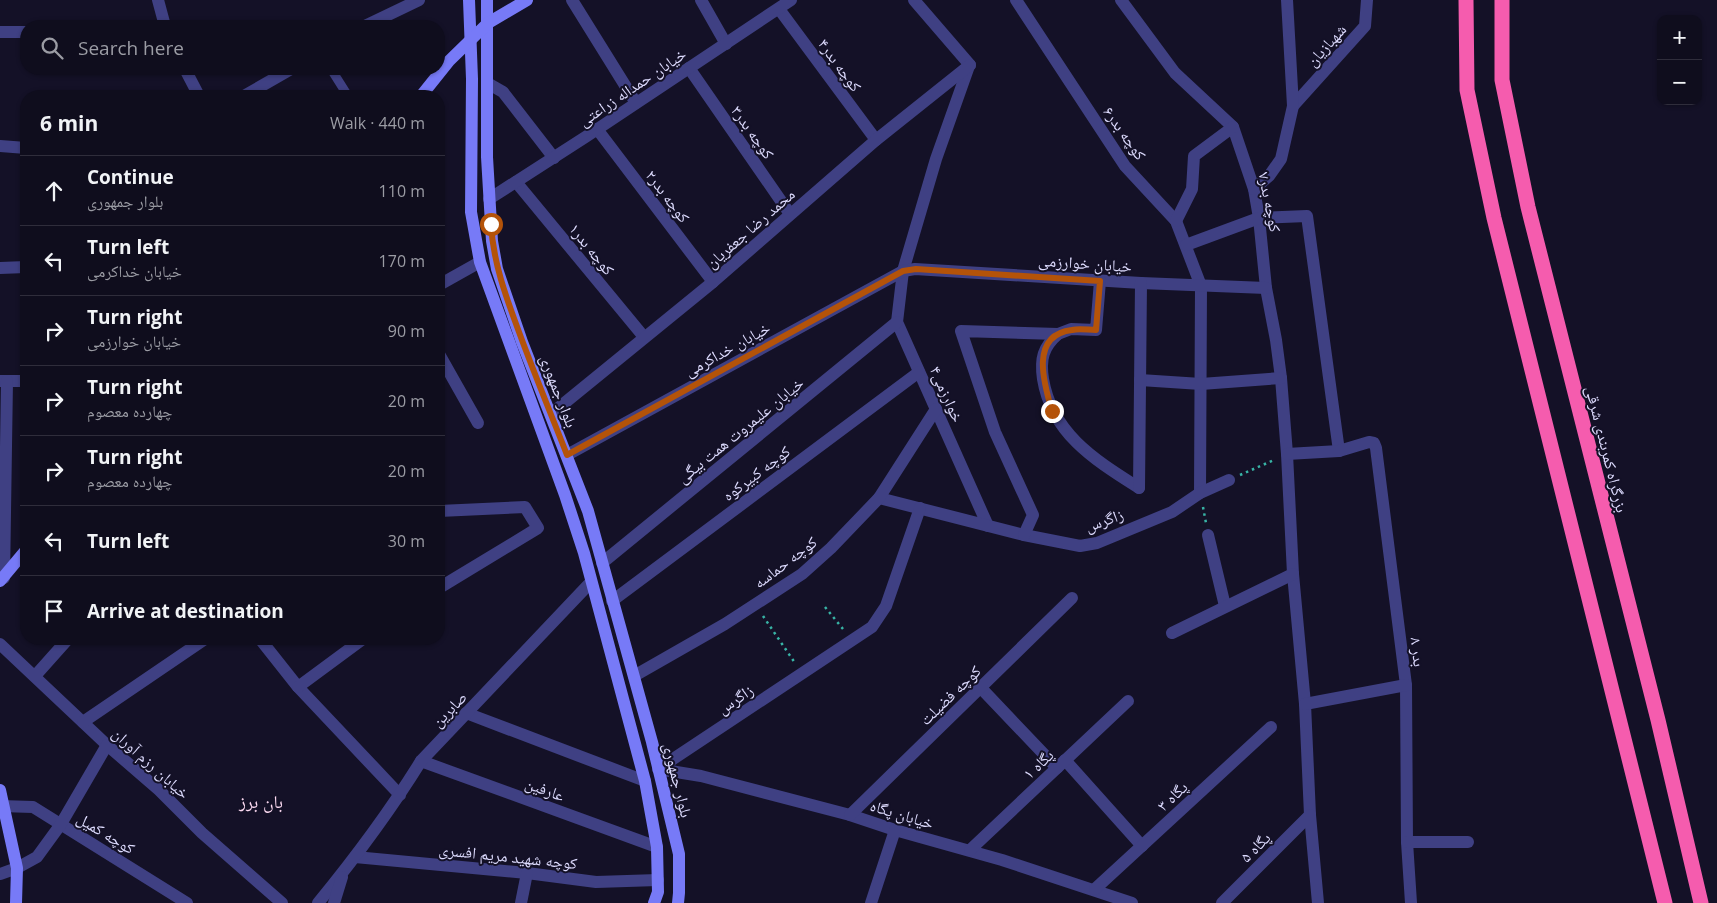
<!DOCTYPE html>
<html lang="en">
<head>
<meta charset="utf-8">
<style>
  body { margin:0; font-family:"Open Sans","Noto Naskh Arabic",sans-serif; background:#1d1b2a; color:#f1f3f6 }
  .controls { position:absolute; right:15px; top:15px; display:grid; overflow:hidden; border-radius:10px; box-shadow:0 1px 4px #0004 }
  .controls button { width:45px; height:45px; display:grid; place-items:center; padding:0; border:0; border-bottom:1px solid #2f2d3b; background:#0f0d1d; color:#f1f3f6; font:25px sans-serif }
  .stop { position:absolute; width:15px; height:15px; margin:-11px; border:4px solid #b45309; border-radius:50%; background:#fff }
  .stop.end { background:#b45309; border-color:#fff; box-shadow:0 1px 5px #0008 }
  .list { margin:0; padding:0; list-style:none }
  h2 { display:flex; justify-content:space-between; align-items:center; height:65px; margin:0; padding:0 20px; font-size:21px }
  h2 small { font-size:16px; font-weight:400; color:#9b9ca4 }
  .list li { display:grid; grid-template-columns:32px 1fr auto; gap:15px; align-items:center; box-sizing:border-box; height:70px; padding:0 20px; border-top:1px solid #2f2d3b }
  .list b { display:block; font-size:19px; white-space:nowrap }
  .list p { margin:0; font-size:16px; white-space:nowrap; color:#9b9ca4 }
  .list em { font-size:16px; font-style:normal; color:#9b9ca4 }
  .icon { flex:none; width:28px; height:28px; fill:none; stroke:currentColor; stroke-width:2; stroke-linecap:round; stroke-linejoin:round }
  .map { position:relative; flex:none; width:1717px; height:903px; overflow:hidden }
  .search { position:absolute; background:#0f0d1d; box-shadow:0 1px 4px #0004; left:20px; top:20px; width:425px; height:55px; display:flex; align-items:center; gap:12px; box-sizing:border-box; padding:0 18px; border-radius:20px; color:#9b9ca4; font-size:19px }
  .panel { position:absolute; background:#0f0d1d; box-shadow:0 1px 4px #0004; left:20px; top:90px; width:425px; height:555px; border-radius:20px }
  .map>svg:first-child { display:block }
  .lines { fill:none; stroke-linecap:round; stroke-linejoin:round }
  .path { stroke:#38b3a5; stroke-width:2.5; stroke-dasharray:2.5 4; stroke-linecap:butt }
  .lane { stroke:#3f4083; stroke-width:9 }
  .street { stroke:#3f4083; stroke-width:12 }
  .secondary { stroke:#777af7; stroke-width:12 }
  .highway { stroke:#f55cae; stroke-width:15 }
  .route { stroke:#b45309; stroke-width:6 }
  .labels { text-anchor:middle; stroke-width:4; stroke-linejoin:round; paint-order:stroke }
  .street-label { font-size:16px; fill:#dcdafd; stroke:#141127 }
  .neighbourhood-label { font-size:18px; fill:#fddbf2; stroke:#141127 }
</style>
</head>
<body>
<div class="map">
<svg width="1717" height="903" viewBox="0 0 1717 903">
  <rect width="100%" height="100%" fill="#141127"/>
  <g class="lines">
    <g class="path">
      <path d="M1240 475 1274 460"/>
      <path d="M1203 507 1206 523"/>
      <path d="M825 607 843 629"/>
      <path d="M763 616 795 663"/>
    </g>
    <path class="lane" d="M331 69 348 96"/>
    <g class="street">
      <path d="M158 0 165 26"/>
      <path d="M572 0 636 103"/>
      <path d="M701 0 726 44"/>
      <path d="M914 0 970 65"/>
      <path d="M1016 0 1125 166 1176 221 1201 286 1200 493"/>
      <path d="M1121 0 1175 73 1233 127 1254 189 1259 218 1266 288 1276 340 1281 378 1287 454 1293 574 1305 704 1310 815 1318 903"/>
      <path d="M779 9 876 140"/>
      <path d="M365 26 419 0"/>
      <path d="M0 32H26"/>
      <path d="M969 66 936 159 903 271 897 322 988 526"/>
      <path d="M689 68 790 214"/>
      <path d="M185 69 199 96"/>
      <path d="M489 84 503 92 554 158"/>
      <path d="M244 96 291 69"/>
      <path d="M1293 106 1365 26 1367 0"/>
      <path d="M597 129 713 282"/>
      <path d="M0 146 26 148"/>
      <path d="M516 182 644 337"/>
      <path d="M1254 189 1269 176 1281 159 1293 106 1287 0"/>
      <path d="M489 199 587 136 791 0"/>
      <path d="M1176 221 1192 189 1194 156 1233 127"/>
      <path d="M1186 245 1259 218 1307 216 1339 451"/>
      <path d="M0 268 26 267"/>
      <path d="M439 285 480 262"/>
      <path d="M1058 334C1043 347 1040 359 1043 379 1052 434 1095 460 1139 488"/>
      <path d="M439 354 478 423"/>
      <path d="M1140 380 1201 384 1281 378"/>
      <path d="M0 381H26"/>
      <path d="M551 414 713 282 876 140 970 65"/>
      <path d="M1287 454 1339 451 1369 442 1374 443 1376 448 1406 685 1407 842 1411 903"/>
      <path d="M567 455 903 271 915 269 1141 283 1266 288"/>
      <path d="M1139 488 1141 283"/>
      <path d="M879 498 1024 535 1080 546 1097 543 1172 512 1200 493 1229 480"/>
      <path d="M439 511 525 507 538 528 439 588"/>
      <path d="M1024 535 1033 515 995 432 961 331 1058 334 1071 329 1096 330 1100 281"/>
      <path d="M1208 535 1225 606"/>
      <path d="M602 563 897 322"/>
      <path d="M4 578 7 381"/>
      <path d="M612 601 919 372"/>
      <path d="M1172 633 1293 574"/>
      <path d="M260 639 298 687 400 795"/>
      <path d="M0 644 107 745 159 790 202 833 282 903"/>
      <path d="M35 676 68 639"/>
      <path d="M634 676 725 624 802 574 831 548 879 498 936 409"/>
      <path d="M298 687 363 639"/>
      <path d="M980 687 1057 768"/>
      <path d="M1305 704 1406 685"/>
      <path d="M466 713 645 781"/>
      <path d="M83 722 205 639"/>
      <path d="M1065 760 1142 846"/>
      <path d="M421 761 657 847"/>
      <path d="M658 769 701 776 850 815 895 830 1002 860 1132 903"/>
      <path d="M658 769 872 627 886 606 920 508"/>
      <path d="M0 806 33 807 187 903"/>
      <path d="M850 815 1072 598"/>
      <path d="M1407 842H1468"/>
      <path d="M970 850 1128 701"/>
      <path d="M355 857 527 873 596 882 658 880"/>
      <path d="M0 874 17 868 37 857 61 824 107 745"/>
      <path d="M1095 889 1271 727"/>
      <path d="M318 903C355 858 390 811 421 761L591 582"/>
      <path d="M334 903 342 877"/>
      <path d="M521 903 527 873"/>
      <path d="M871 903 895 830"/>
      <path d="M1222 903 1310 815"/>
    </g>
    <g class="secondary">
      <path d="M469 0 472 79 471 212 480 262 565 495 584 553 645 781 657 847 658 892 654 903"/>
      <path d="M487 0V157L492 241 497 269 522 342 588 511 652 742 679 854V893L678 903"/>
      <path d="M421 96 449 61 488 23 527 0"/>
      <path d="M0 581 26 550"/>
      <path d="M0 790 17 868 16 903"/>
    </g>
    <g class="highway">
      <path d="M1466 0 1467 90 1494 218 1665 903"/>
      <path d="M1502 0V80L1528 207 1658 720 1701 903"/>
    </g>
  </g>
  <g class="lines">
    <path class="route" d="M491 224C493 262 506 297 519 332 534 373 551 414 567 455L903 271 916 269 1100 281 1096 330C1088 330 1080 328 1072 330 1029 335 1044 384 1052 411"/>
  </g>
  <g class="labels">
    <g class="street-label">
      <text transform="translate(1326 45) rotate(-48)" y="6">شهبازیان</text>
      <text transform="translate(840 65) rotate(54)" y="6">کوچه بدر۴</text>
      <text transform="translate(632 87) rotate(-34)" y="6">خیابان حمداله زراعتی</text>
      <text transform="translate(753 132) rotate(55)" y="6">کوچه بدر۳</text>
      <text transform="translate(1125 133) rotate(55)" y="6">کوچه بدر۶</text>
      <text transform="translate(668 196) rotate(53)" y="6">کوچه بدر۲</text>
      <text transform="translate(1270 202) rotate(79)" y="6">کوچه بدر۷</text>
      <text transform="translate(750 228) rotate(-41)" y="6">محمد رضا جعفریان</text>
      <text transform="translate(592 249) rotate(51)" y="6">کوچه بدر۱</text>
      <text transform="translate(1085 263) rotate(4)" y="6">خیابان خوارزمی</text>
      <text transform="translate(727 349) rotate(-29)" y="6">خیابان خداکرمی</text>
      <text transform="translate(559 391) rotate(69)" y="6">بلوار جمهوری</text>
      <text transform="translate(947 394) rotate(66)" y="6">خوارزمی۴</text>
      <text transform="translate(740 430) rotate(-39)" y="6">خیابان علیمروت همت بیگی</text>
      <text transform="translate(1607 449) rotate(76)" y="6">بزرگراه کمربندی شرقی</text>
      <text transform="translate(756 473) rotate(-37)" y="6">کوچه کبیرکوه</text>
      <text transform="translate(1104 520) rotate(-20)" y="6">زاگرس</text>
      <text transform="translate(785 562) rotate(-37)" y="6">کوچه حماسه</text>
      <text transform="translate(1418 652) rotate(83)" y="6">بدر ۸</text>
      <text transform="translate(950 695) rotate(-44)" y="6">کوچه فضیلت</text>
      <text transform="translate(735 699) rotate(-34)" y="6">زاگرس</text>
      <text transform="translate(449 709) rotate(-46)" y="6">صابرین</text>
      <text transform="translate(151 763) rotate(42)" y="6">خیابان رزم آوران</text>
      <text transform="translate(1038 764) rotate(-43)" y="6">پگاه ۱</text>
      <text transform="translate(678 780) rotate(76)" y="6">بلوار جمهوری</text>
      <text transform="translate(545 789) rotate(20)" y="6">عارفین</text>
      <text transform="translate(1172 796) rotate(-43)" y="6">پگاه ۳</text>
      <text transform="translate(902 814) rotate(17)" y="6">خیابان پگاه</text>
      <text transform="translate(106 833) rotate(31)" y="6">کوچه کمیل</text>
      <text transform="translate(1255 847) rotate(-45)" y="6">پگاه ۵</text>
      <text transform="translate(508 856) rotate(6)" y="6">کوچه شهید مریم افسری</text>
    </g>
    <g class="neighbourhood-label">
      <text x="261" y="808">بان برز</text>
    </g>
  </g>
</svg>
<div class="controls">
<button>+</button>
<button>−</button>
</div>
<div class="stop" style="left:491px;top:224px"></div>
<div class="stop end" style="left:1052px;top:411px"></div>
<div class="search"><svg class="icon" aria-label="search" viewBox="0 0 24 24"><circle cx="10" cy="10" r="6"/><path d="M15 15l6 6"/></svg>Search here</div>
<section class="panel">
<h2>6 min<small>Walk · 440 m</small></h2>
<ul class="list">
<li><svg class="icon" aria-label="ahead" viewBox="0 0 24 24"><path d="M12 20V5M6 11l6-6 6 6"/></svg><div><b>Continue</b><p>بلوار جمهوری</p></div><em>110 m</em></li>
<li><svg class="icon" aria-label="left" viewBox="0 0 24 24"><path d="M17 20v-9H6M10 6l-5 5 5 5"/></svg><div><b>Turn left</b><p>خیابان خداکرمی</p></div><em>170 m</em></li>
<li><svg class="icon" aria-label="right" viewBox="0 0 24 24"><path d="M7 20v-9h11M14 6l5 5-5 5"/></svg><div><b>Turn right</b><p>خیابان خوارزمی</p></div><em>90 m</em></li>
<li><svg class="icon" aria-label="right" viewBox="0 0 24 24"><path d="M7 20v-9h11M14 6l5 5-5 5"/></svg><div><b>Turn right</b><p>چهارده معصوم</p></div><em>20 m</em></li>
<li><svg class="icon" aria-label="right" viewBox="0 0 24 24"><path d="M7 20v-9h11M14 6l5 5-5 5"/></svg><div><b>Turn right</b><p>چهارده معصوم</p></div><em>20 m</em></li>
<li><svg class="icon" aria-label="left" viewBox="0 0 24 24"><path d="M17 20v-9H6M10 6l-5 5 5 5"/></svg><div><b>Turn left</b></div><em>30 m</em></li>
<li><svg class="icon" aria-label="arrive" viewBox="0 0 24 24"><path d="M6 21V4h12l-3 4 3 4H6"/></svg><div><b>Arrive at destination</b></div></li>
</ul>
</section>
</div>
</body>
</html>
